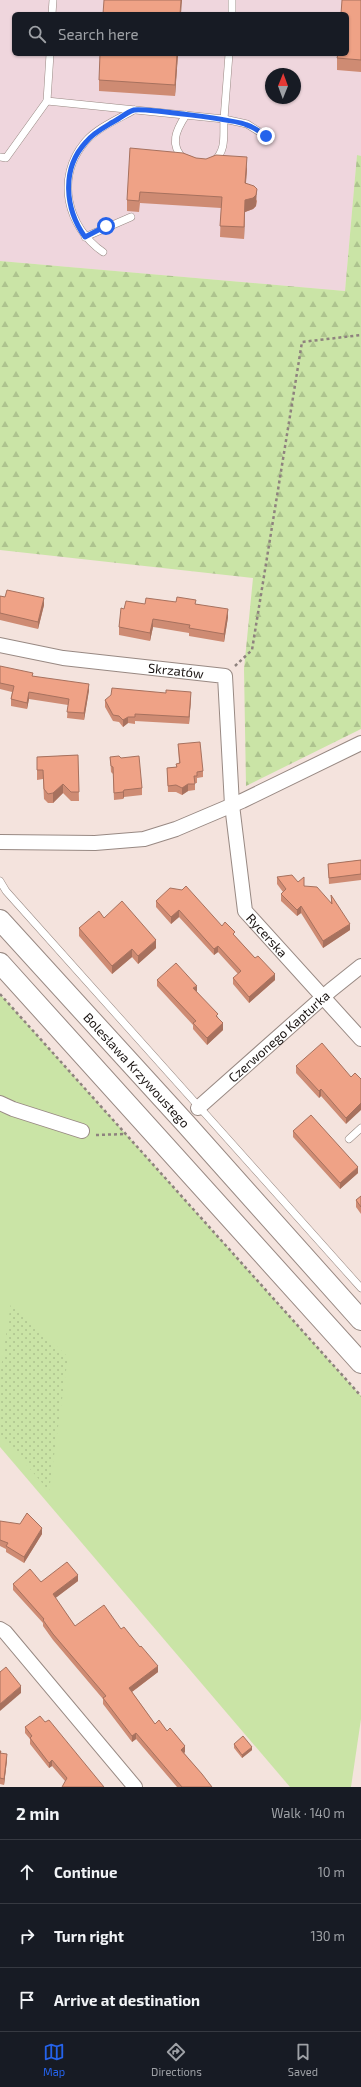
<!DOCTYPE html>
<html lang="en">
<head>
<meta charset="utf-8">
<style>
  body { margin:0; font-family:"Exo 2",sans-serif; background:#20242c; color:#f1f3f6 }
  .compass { position:absolute; left:265px; top:68px; width:36px; height:36px; border-radius:50%; background:#171b24; box-shadow:0 1px 3px #0004; rotate:1deg }
  .stop { position:absolute; width:12px; height:12px; margin:-9px; border:3px solid #2563eb; border-radius:50%; background:#fff }
  .stop.end { background:#2563eb; border-color:#fff; box-shadow:0 1px 4px #0008 }
  .list { margin:0; padding:0; list-style:none }
  h2 { display:flex; justify-content:space-between; align-items:center; height:52px; margin:0; padding:0 16px; font-size:17px }
  h2 small { font-size:13px; font-weight:400; color:#9ea1a6 }
  .list li { display:grid; grid-template-columns:26px 1fr auto; gap:12px; align-items:center; box-sizing:border-box; height:64px; padding:0 16px; border-top:1px solid #363941 }
  .list b { display:block; font-size:15px; white-space:nowrap }
  .list em { font-size:13px; font-style:normal; color:#9ea1a6 }
  .icon { flex:none; width:22px; height:22px; fill:none; stroke:currentColor; stroke-width:2; stroke-linecap:round; stroke-linejoin:round }
  .map { position:relative; flex:none; width:361px; height:1787px; overflow:hidden }
  .search { position:absolute; background:#171b24; box-shadow:0 1px 3px #0004; left:12px; right:12px; top:12px; height:44px; display:flex; align-items:center; gap:10px; box-sizing:border-box; padding:0 14px; border-radius:6px; color:#9ea1a6; font-size:15px }
  .sheet { height:244px; background:#171b24 }
  nav { display:flex; justify-content:space-around; align-items:center; box-sizing:border-box; height:56px; border-top:1px solid #363941; background:#171b24; font-size:11px; color:#9ea1a6 }
  nav a { display:grid; justify-items:center; gap:2px }
  nav .on { color:#2563eb }
  .map>svg:first-child { display:block }
  .industrial { fill:#efd6dd; fill-rule:evenodd }
  .grass { fill:#cae4a6 }
  .forest { fill:url(#forest-firs) }
  .park { fill:url(#park-dots) }
  .lines { fill:none; stroke-linecap:round; stroke-linejoin:round }
  .service-casing { stroke:#988983; stroke-width:8 }
  .minor-casing { stroke:#988983; stroke-width:16 }
  .secondary-casing { stroke:#988983; stroke-width:22 }
  .path { stroke:#8e827e; stroke-width:2.5; stroke-dasharray:3 3; stroke-linecap:butt }
  .service { stroke:#fff; stroke-width:7 }
  .minor { stroke:#fff; stroke-width:14 }
  .secondary { stroke:#fff; stroke-width:20 }
  .wall { fill:#ce8b73 }
  .shaded-wall { fill:#a7715e }
  .building { fill:#efa286; stroke:#a7715e }
  .route { stroke:#2563eb; stroke-width:5 }
  .labels { text-anchor:middle; stroke-width:3; stroke-linejoin:round; paint-order:stroke }
  .street-label { font-size:13px; fill:#1a1412; stroke:#f4e3dd }
</style>
</head>
<body>
<div class="map">
<svg width="361" height="1787" viewBox="0 0 361 1787">
  <defs>
    <pattern id="forest-firs" width="22" height="20" patternUnits="userSpaceOnUse"><rect width="22" height="20" fill="#cae4a6"/><path d="M5 1l3.5 6h-7zM16 11l3.5 6h-7z" fill="#adc38e"/></pattern>
    <pattern id="park-dots" width="8" height="8" patternUnits="userSpaceOnUse"><rect width="8" height="8" fill="#cae4a6"/><path d="M2 2h.1M6 6h.1" fill="none" stroke="#adc38e" stroke-width="1.8" stroke-linecap="round"/></pattern>
  </defs>
  <rect width="100%" height="100%" fill="#f4e3dd"/>
  <path class="industrial" d="M0 0H361V156H357L345 291 0 261ZM14 14H347V54H14ZM271 74H295V98H271Z"/>
  <path class="grass" d="M0 994 361 1396V1719L351 1787H290L0 1447Z"/>
  <path class="forest" d="M357 155 361 156V729L246 786 244 669 253 578 0 550V261L345 291Z"/>
  <path class="park" d="M11 1303 68 1357 49 1491 0 1434V1374Z"/>
  <g class="lines">
    <g class="service-casing">
      <g id="service">
        <path d="M52 14 53 0"/>
        <path d="M232 14V0"/>
        <path d="M50 54 47 101 224 119 229 54"/>
        <path d="M0 157 6 158 47 101"/>
        <path d="M184 159C169 145 176 130 186 115"/>
        <path d="M214 161C227 150 223 134 224 119L247 124 266 136"/>
        <path d="M85 237 131 217"/>
        <path d="M103 252C67 227 55 178 85 142 97 128 118 119 134 110"/>
        <path d="M0 881 6 891 361 1288"/>
        <path d="M349 1139 361 1128"/>
      </g>
    </g>
    <g class="minor-casing">
      <g id="minor">
        <path id="s1" d="M0 645 63 658 225 676 232 805 245 911 361 1039"/>
        <path d="M0 842 95 843 144 839 176 829 242 801 361 743"/>
        <path d="M0 1103 13 1109 82 1131"/>
        <path id="s2" d="M198 1108 331 990 361 966"/>
        <path d="M0 1629 5 1632 135 1787"/>
      </g>
    </g>
    <g class="secondary-casing">
      <g id="secondary">
        <path id="s3" d="M0 920 186 1124 361 1320"/>
        <path d="M0 963 361 1363"/>
      </g>
    </g>
    <g class="path">
      <path d="M235 666 252 650 302 342 361 335"/>
      <path d="M0 994 361 1396"/>
      <path d="M96 1135 126 1134"/>
    </g>
    <use href="#service" class="service"/>
    <use href="#minor" class="minor"/>
    <use href="#secondary" class="secondary"/>
  </g>
  <g class="wall">
    <path d="M361 0V72L337 70V58Z"/>
    <path d="M178 54 175 96 99 91V80Z"/>
    <path d="M183 153 196 158 247 168 246 183 257 201 256 206 253 209 245 212 244 239 220 237 221 208 140 203 139 212 127 211V200Z"/>
    <path d="M0 596 44 605 38 629 0 620Z"/>
    <path d="M176 602 196 604 228 617 224 642 189 636V633L153 627 150 641 119 635V627L124 609 145 604Z"/>
    <path d="M0 666 33 676 89 690 84 720 67 718 68 705 29 699 27 709 11 706V699L12 692 0 689Z"/>
    <path d="M191 698 189 724 135 721V724L128 723 123 727 119 722 113 721 105 707V700Z"/>
    <path d="M178 744 203 771V777L197 778V783H195V790L188 791 182 795 176 792H168L167 768 176 767 179 763Z"/>
    <path d="M78 755 79 801H71L63 793 53 803H48L44 799 43 779 37 780V757Z"/>
    <path d="M110 757 121 758 142 788V795L124 797 123 799 114 800 113 774 111 772Z"/>
    <path d="M361 860V880L329 884 328 864Z"/>
    <path d="M277 877 298 882 304 886 331 903V895L350 930 323 948 301 913 297 916 281 901V894L283 892 277 884Z"/>
    <path d="M156 901 222 926 235 936 275 980 249 1003 233 984V978L238 974 218 952 214 955 179 917 171 924 156 907Z"/>
    <path d="M104 918 156 948 138 964 132 957 112 974 79 936V928Z"/>
    <path d="M157 980 197 992 218 1017 223 1030 207 1045 193 1029V1025L157 986Z"/>
    <path d="M296 1066 351 1077 346 1124 321 1096 319 1098 296 1073Z"/>
    <path d="M293 1131 358 1173 340 1189 293 1137Z"/>
    <path d="M361 1196V1214L356 1207V1200Z"/>
    <path d="M0 1521 42 1534 24 1563 6 1552V1549L0 1546Z"/>
    <path d="M78 1581 55 1598 75 1626 121 1629 158 1672 132 1692 155 1724 185 1752 184 1753 212 1787H177L136 1739 132 1742 103 1704V1699L53 1640 43 1626V1623L13 1590V1584L41 1582Z"/>
    <path d="M45 1722 104 1787 65 1781 52 1766 49 1768 30 1744V1739L25 1733V1727Z"/>
    <path d="M234 1744 252 1750 242 1758 234 1748Z"/>
    <path d="M0 1751 1 1753 7 1760 4 1785 0 1784Z"/>
  </g>
  <g class="shaded-wall">
    <path d="M181 0H182L181 14H180Z"/>
    <path d="M177 54H178L175 96V85Z"/>
    <path d="M247 157V168L245 194V183Z"/>
    <path d="M257 189 256 206 253 209 245 212 244 239V227L245 200Z"/>
    <path d="M44 598V605L38 629V622Z"/>
    <path d="M228 609V617L224 642V634Z"/>
    <path d="M153 619V627L150 641V633Z"/>
    <path d="M89 684V690L84 720V713Z"/>
    <path d="M29 692V699L27 709V703Z"/>
    <path d="M191 692V698L189 724V717Z"/>
    <path d="M128 717V723L123 727V720Z"/>
    <path d="M63 784V793L53 803V793Z"/>
    <path d="M188 784V791L182 795V788Z"/>
    <path d="M124 790V797L123 799V792Z"/>
    <path d="M301 906V913L297 916V910Z"/>
    <path d="M179 910V917L171 924V917Z"/>
    <path d="M350 924V930L323 948V941Z"/>
    <path d="M156 940V948L138 964V956Z"/>
    <path d="M218 946V952L214 955V949Z"/>
    <path d="M132 949V957L112 974V966Z"/>
    <path d="M275 974V980L249 1003V997Z"/>
    <path d="M197 986V992L193 988Z"/>
    <path d="M223 1023V1030L207 1045V1038Z"/>
    <path d="M321 1089V1096L319 1098V1091Z"/>
    <path d="M361 1103V1110L346 1124V1118Z"/>
    <path d="M358 1167V1173L340 1189V1183Z"/>
    <path d="M42 1528V1534L24 1563V1557Z"/>
    <path d="M78 1575V1581L53 1600V1594Z"/>
    <path d="M158 1666V1672L129 1694V1688Z"/>
    <path d="M21 1686V1693L0 1711V1704Z"/>
    <path d="M136 1733V1739L132 1742V1736Z"/>
    <path d="M185 1746V1752L181 1756V1750Z"/>
    <path d="M252 1747V1750L242 1758V1755Z"/>
    <path d="M7 1754V1760L4 1785V1779Z"/>
    <path d="M52 1760V1766L49 1768V1763Z"/>
  </g>
  <g class="building">
    <path d="M104 0H181L180 14H103Z"/>
    <path d="M342 0H361V60L337 58 338 54H347V14H341Z"/>
    <path d="M100 54H177L175 85 99 80Z"/>
    <path d="M130 148 183 153 196 158 206 159 216 155 247 157 245 183 254 186 257 189 256 195 253 198 245 200 244 227 220 226 222 197 140 192 139 201 127 200Z"/>
    <path d="M7 590 44 598 38 622 0 613V596L5 597Z"/>
    <path d="M177 597 196 600 195 604 228 609 224 634 189 628 190 625 153 619 150 633 119 627 121 608 124 609 126 601 145 604 146 598 176 602Z"/>
    <path d="M0 666 33 673 32 676 89 684 84 713 67 712 69 699 29 692 27 703 11 699 14 686 0 683Z"/>
    <path d="M112 688 166 693V690L191 692 189 717 135 714V717H128L123 720 119 716 113 715 105 700 111 695Z"/>
    <path d="M200 742 203 771 197 772V776H194L195 784H188L182 788 176 785 168 786 167 768 177 767 176 764 180 763 178 744Z"/>
    <path d="M78 755 79 792H71L63 784 53 793 48 794 44 789 43 770H37V757Z"/>
    <path d="M119 756 121 758 139 756 142 788 124 790 123 792 114 793 113 767 111 766 110 757Z"/>
    <path d="M361 860V874L329 878 328 864Z"/>
    <path d="M292 875 298 882 304 877V886L317 887 332 904 331 895 350 924 323 941 301 906 297 910 281 894 286 889 277 877Z"/>
    <path d="M186 886 222 926 225 922 235 932 233 934 255 958 258 956 275 974 249 997 233 978 241 971 218 946 214 949 179 910 171 917 156 901 170 888 182 890Z"/>
    <path d="M122 901 156 940 138 956 132 949 112 966 79 928 99 911 104 918Z"/>
    <path d="M176 963 197 986 193 988 218 1014 216 1016 223 1023 207 1038 193 1023 196 1021 157 980Z"/>
    <path d="M322 1043 351 1077 355 1073 361 1079V1103L346 1118 321 1089 319 1091 296 1066Z"/>
    <path d="M311 1115 358 1167 340 1183 293 1131Z"/>
    <path d="M361 1196V1207L356 1200Z"/>
    <path d="M27 1513 42 1528 24 1557 6 1546 8 1543 0 1540V1521L20 1524Z"/>
    <path d="M67 1562 78 1575 53 1594 75 1626 104 1605 121 1629 124 1627 140 1647 141 1646 158 1666 129 1688 155 1724 159 1720 167 1731 170 1728 185 1746 181 1750 202 1774 212 1787H182L136 1733 132 1736 103 1698 106 1696 53 1634 43 1620 44 1619 13 1584 30 1569 41 1582Z"/>
    <path d="M6 1667 21 1686 0 1704V1672Z"/>
    <path d="M40 1716 45 1722 49 1720 104 1787H62L67 1778 52 1760 49 1763 30 1738 32 1736 25 1727Z"/>
    <path d="M243 1736 252 1747 242 1755 234 1744Z"/>
    <path d="M0 1751H1L0 1753 7 1754 4 1779 0 1778Z"/>
  </g>
  <g class="lines">
    <path class="route" d="M106 226 85 237C65 209 61 169 86 142 93 133 103 128 113 122 119 119 127 112 134 110 142 108 238 120 247 125 254 127 260 132 266 136"/>
  </g>
  <g class="labels">
    <g class="street-label">
      <text dy="5" stroke="none"><textPath href="#s1" startOffset="178">Skrzatów</textPath></text>
      <text dy="5" stroke="none"><textPath href="#s1" startOffset="496">Rycerska</textPath></text>
      <text dy="5" stroke="none"><textPath href="#s2" startOffset="108">Czerwonego Kapturka</textPath></text>
      <text dy="5" stroke="none"><textPath href="#s3" startOffset="203">Bolesława Krzywoustego</textPath></text>
    </g>
  </g>
</svg>
<svg class="compass" viewBox="-18 -18 36 36"><path d="M0-13l5 13h-10z" fill="#e53935"/><path d="M0 13l5-13h-10z" fill="#9ea1a6"/></svg>
<div class="stop" style="left:106px;top:226px"></div>
<div class="stop end" style="left:266px;top:136px"></div>
<div class="search"><svg class="icon" aria-label="search" viewBox="0 0 24 24"><circle cx="10" cy="10" r="6"/><path d="M15 15l6 6"/></svg>Search here</div>
</div>
<section class="sheet">
<h2>2 min<small>Walk · 140 m</small></h2>
<ul class="list">
<li><svg class="icon" aria-label="ahead" viewBox="0 0 24 24"><path d="M12 20V5M6 11l6-6 6 6"/></svg><div><b>Continue</b></div><em>10 m</em></li>
<li><svg class="icon" aria-label="right" viewBox="0 0 24 24"><path d="M7 20v-9h11M14 6l5 5-5 5"/></svg><div><b>Turn right</b></div><em>130 m</em></li>
<li><svg class="icon" aria-label="arrive" viewBox="0 0 24 24"><path d="M6 21V4h12l-3 4 3 4H6"/></svg><div><b>Arrive at destination</b></div></li>
</ul>
</section>
<nav>
<a class="on"><svg class="icon" aria-label="map" viewBox="0 0 24 24"><path d="M3 6l6-2 6 2 6-2v14l-6 2-6-2-6 2zM9 4v14M15 6v14"/></svg>Map</a>
<a><svg class="icon" aria-label="directions" viewBox="0 0 24 24"><path d="M12 3l9 9-9 9-9-9zM9 14v-3h6M13 9l2 2-2 2"/></svg>Directions</a>
<a><svg class="icon" aria-label="saved" viewBox="0 0 24 24"><path d="M7 4h10v16l-5-4-5 4z"/></svg>Saved</a>
</nav>
</body>
</html>
